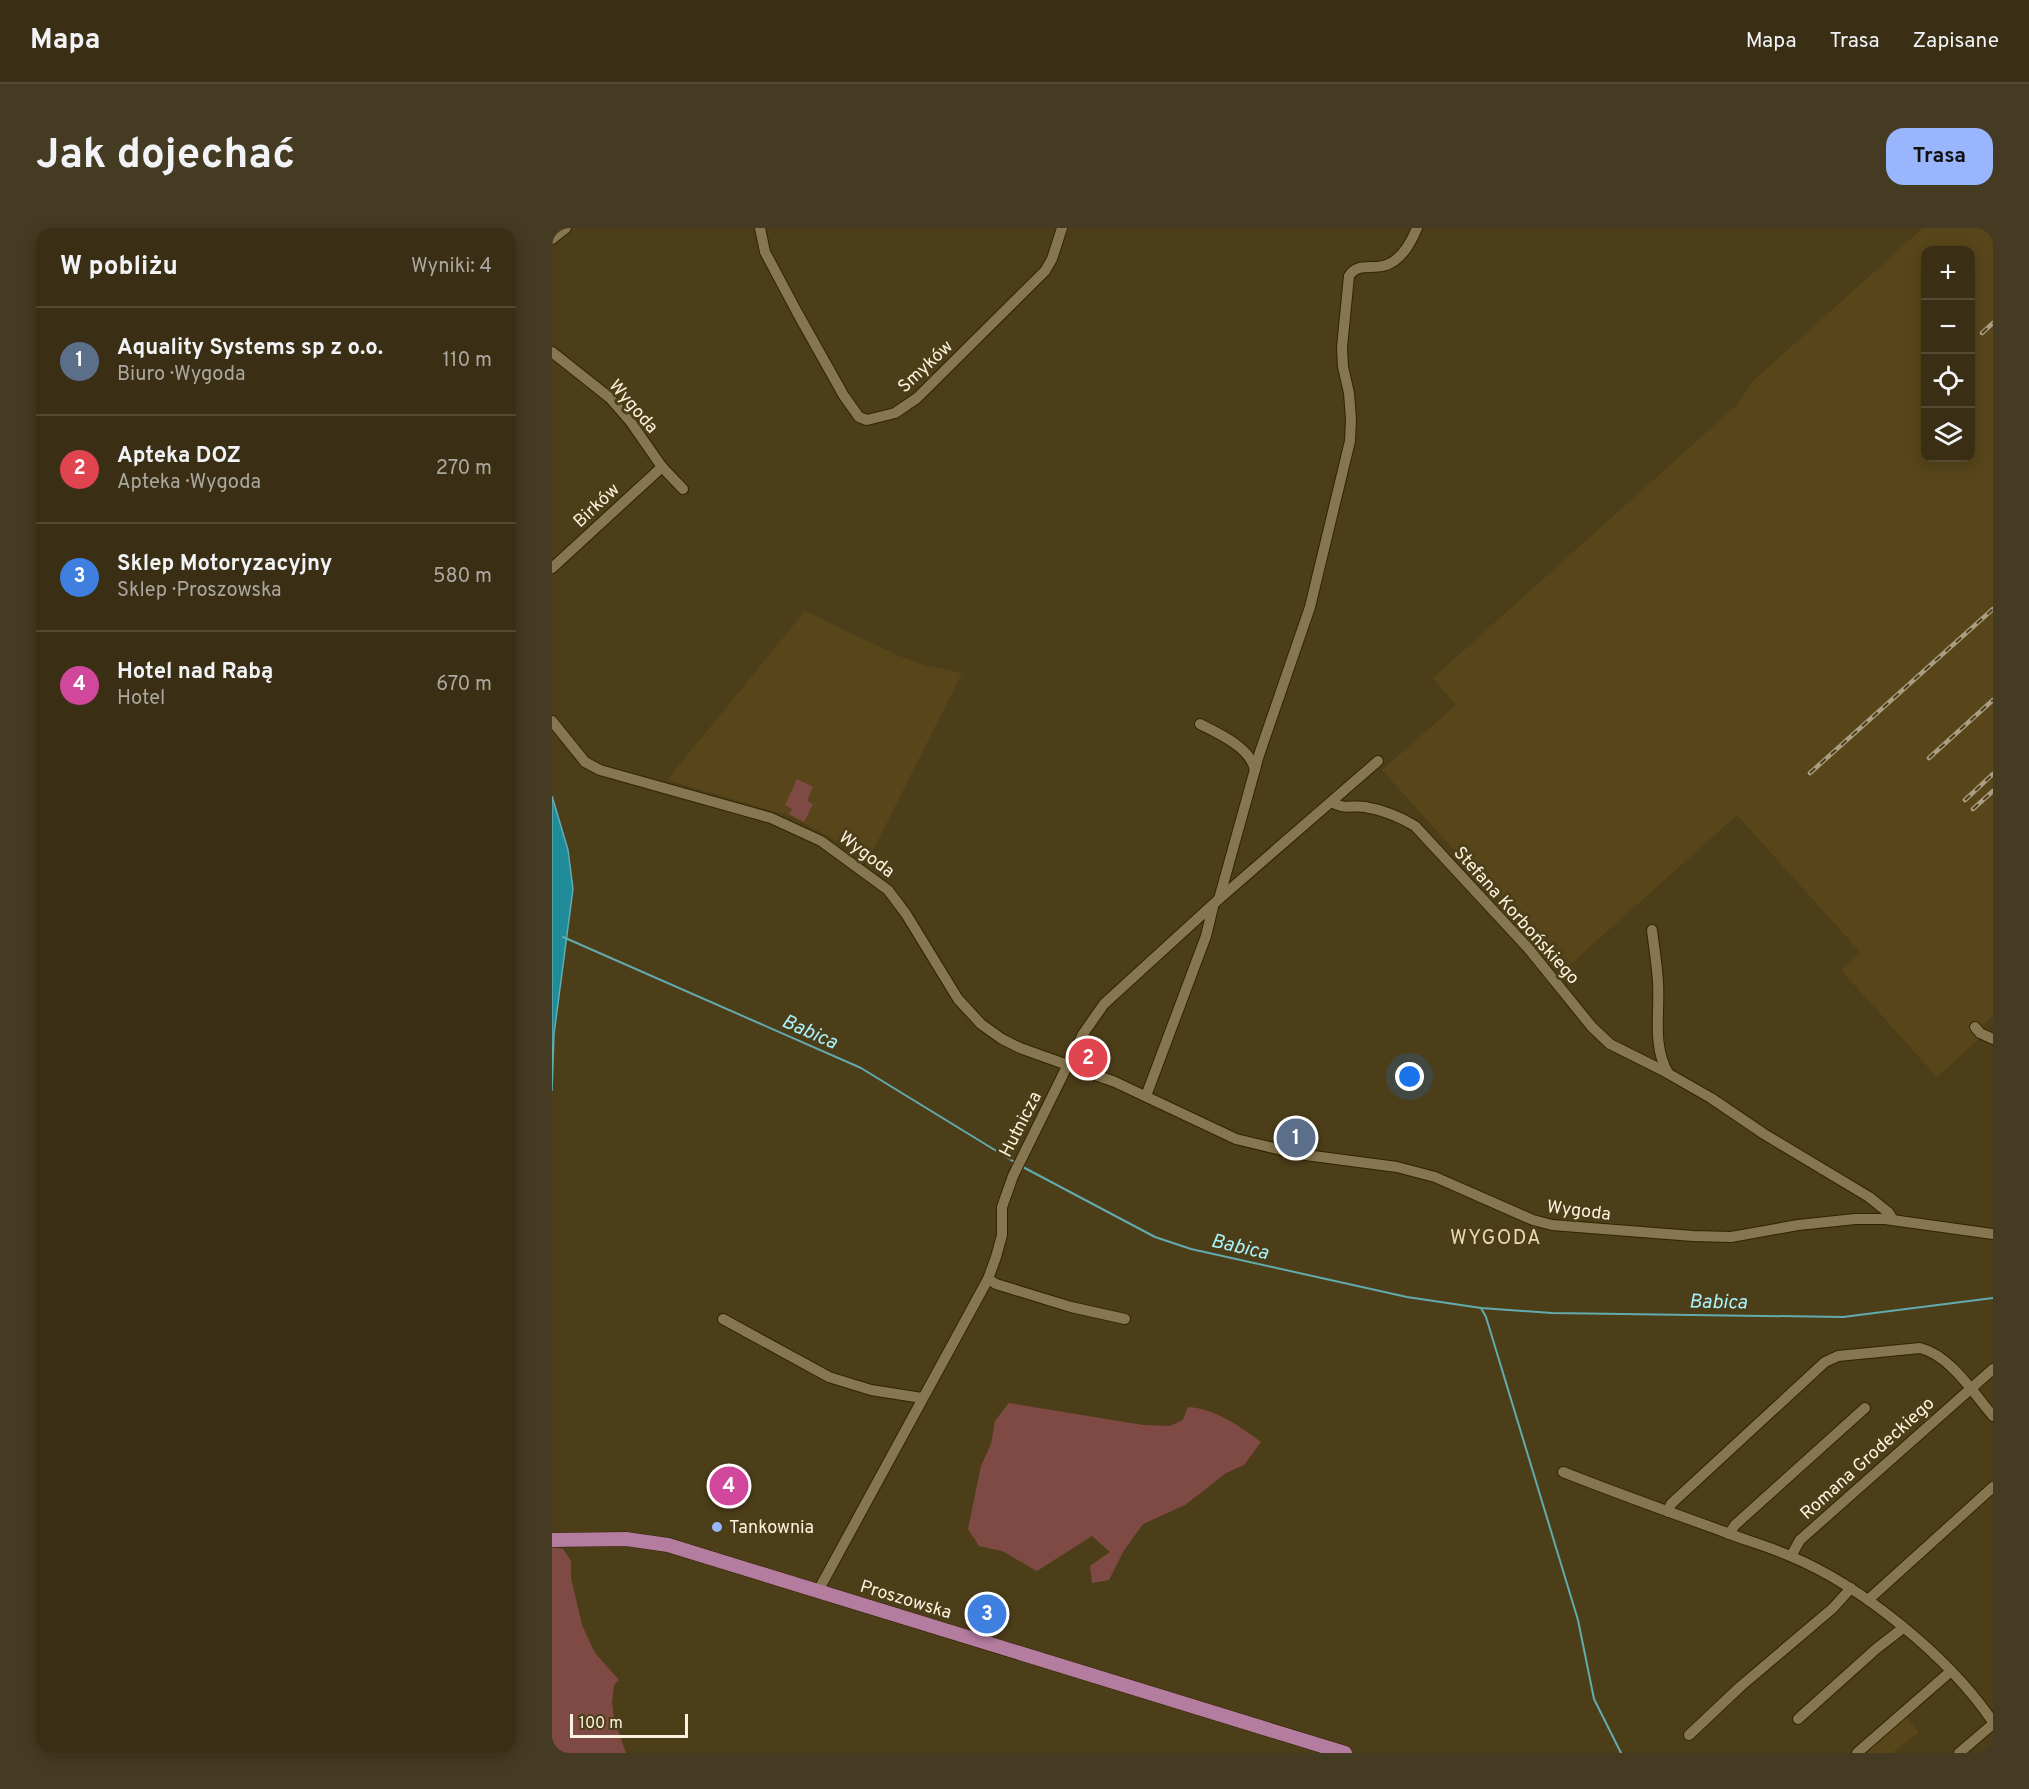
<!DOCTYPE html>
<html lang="pl">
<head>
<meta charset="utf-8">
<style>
  body { margin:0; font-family:Overpass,sans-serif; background:#453a22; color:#f1f3f6 }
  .controls { position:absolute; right:18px; top:18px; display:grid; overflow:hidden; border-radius:12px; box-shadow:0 3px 15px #0003 }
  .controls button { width:54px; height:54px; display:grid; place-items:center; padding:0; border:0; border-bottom:2px solid #544a34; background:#3a2e14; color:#f1f3f6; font:30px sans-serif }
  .scale { position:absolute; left:18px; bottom:15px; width:118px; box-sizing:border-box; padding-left:6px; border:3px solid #fbf3de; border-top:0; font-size:16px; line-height:21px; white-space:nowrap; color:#fbf3de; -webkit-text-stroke:4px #4d3e1a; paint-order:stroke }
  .you { position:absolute; left:858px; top:849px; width:21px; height:21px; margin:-15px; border:4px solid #fff; border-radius:50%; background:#1a73e8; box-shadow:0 0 0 9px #1a73e833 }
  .badge { display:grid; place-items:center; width:39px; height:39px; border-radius:50%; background:#98b5fd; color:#fff; font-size:20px; font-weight:700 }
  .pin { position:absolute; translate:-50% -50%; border:3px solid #fff; box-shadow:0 2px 6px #0006 }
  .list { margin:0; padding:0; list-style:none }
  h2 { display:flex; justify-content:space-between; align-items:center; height:78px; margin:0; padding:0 24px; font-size:26px }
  h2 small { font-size:20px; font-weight:400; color:#aba8a0 }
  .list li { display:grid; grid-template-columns:39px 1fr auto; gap:18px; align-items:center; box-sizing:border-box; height:108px; padding:0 24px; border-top:2px solid #544a34 }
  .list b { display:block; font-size:22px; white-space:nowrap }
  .list p { margin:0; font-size:20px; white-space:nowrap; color:#aba8a0 }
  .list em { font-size:20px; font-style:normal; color:#aba8a0 }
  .icon { flex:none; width:33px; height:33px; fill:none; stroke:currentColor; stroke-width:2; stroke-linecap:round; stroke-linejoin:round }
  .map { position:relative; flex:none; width:1441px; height:1525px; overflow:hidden; border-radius:18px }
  header { display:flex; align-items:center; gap:36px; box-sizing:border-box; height:84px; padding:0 30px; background:#3a2e14; border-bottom:2px solid #544a34 }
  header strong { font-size:28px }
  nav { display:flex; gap:33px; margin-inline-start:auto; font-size:21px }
  .intro { display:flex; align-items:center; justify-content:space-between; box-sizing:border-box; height:144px; padding:0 36px }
  h1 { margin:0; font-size:42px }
  .button { padding:15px 27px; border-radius:18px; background:#98b5fd; color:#111; font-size:21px; font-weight:700 }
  main { display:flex; gap:36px; padding:0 36px }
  aside { flex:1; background:#3a2e14; border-radius:18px; box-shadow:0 3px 15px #0003 }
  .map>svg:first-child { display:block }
  .built { fill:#58461a; fill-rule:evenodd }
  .green { fill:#804a44 }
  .water { fill:#208c99; stroke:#62abae; stroke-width:1.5 }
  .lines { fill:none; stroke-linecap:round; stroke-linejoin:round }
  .stream { stroke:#62abae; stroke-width:2 }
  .minor-casing { stroke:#322400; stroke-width:12 }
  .major-casing { stroke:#322400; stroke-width:15 }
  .minor { stroke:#867651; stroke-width:10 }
  .major { stroke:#b47c9e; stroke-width:14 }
  .rail-casing { stroke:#a99e82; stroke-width:4.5 }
  .rail { stroke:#4d3e1a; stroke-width:2; stroke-dasharray:7; stroke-linecap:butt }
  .poi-dot { fill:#98b5fd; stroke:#4d3e1a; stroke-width:2 }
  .labels { text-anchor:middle; stroke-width:6; stroke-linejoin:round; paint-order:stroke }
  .street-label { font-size:18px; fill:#fbf3de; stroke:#4d3e1a }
  .poi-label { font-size:18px; fill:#fbf3de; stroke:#4d3e1a; text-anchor:start }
  .water-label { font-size:20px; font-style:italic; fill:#a8f2fc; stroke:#4d3e1a }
  .neighbourhood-label { font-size:20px; letter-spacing:1.5px; fill:#ebd9b1; stroke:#4d3e1a }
</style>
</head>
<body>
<header>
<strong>Mapa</strong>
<nav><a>Mapa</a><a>Trasa</a><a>Zapisane</a></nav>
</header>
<div class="intro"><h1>Jak dojechać</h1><a class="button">Trasa</a></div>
<main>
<aside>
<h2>W pobliżu<small>Wyniki: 4</small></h2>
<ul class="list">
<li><span class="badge" style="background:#5c6f8a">1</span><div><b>Aquality Systems sp z o.o.</b><p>Biuro · Wygoda</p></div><em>110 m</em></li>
<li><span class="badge" style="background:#e0444e">2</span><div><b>Apteka DOZ</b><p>Apteka · Wygoda</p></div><em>270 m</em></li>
<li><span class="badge" style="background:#3f7fe0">3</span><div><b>Sklep Motoryzacyjny</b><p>Sklep · Proszowska</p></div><em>580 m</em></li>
<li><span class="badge" style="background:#d1479c">4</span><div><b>Hotel nad Rabą</b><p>Hotel</p></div><em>670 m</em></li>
</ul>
</aside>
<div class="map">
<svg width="1441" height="1525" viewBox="0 0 1441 1525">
  <rect width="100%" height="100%" fill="#4d3e1a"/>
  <g class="built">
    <path d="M1371 0H1441V788L1431 797 1428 795 1420 802 1427 811 1385 849 1289 742 1308 724 1185 587 1011 743 830 542 904 477 881 450 1186 176 1200 154ZM1374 22H1418V230H1374Z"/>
    <path d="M253 383 347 428 373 437 410 445 316 632 272 606 236 587 115 552Z"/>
    <path d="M1353 1487 1367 1504 1340 1525H1308Z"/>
  </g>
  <g class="green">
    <path d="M245 551 261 559 255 573 261 576 252 594 237 586 240 581 233 577Z"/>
    <path d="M457 1175 591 1197 618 1198 631 1192 636 1179C662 1180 689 1199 709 1214L692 1237 674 1245 633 1277 591 1296 571 1324 557 1352 540 1355 538 1338 558 1324 540 1308 485 1343 450 1323 427 1318 416 1301 429 1238 439 1216 443 1193Z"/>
    <path d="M0 1319 11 1321 19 1333V1350L30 1397 43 1425 67 1452 62 1457 60 1474 62 1491 74 1525H0Z"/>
  </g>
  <path class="water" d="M0 568 16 622 21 661 2 806 0 863Z"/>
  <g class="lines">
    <g class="stream">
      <path d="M11 709 309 840 464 935"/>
      <path d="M469 938 603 1009 639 1021 855 1069 929 1080 1000 1085 1291 1089 1441 1070"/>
      <path d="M929 1080 934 1089 1026 1392 1042 1471 1069 1525"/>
    </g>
    <g class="minor-casing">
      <g id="minor">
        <path d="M208 0 213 24 246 86 292 168 307 189 315 192 343 185 365 170 493 43 500 31 510 0"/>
        <path d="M0 11 14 0"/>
        <path d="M0 124 58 170 78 193 110 239 131 261"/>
        <path d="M0 340 110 239"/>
        <path d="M0 493 33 534 48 542 219 590 269 613 336 662 354 686 406 771 429 796 450 811 468 820 563 854 684 911 746 926 845 939 883 949 981 992 1000 997 1141 1008 1179 1009 1246 997 1303 991H1333L1441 1006"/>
        <path d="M648 496C666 505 699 520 703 542"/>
        <path d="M780 574C791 582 800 577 813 579 831 582 848 589 863 598L976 720 1040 799 1058 816 1110 842 1159 870 1212 906 1317 969 1337 985 1341 992"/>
        <path d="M667 671 707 527 758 379 798 213 799 191 797 165 791 139 790 119 797 48C805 35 818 41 831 38 848 34 859 15 865 0"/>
        <path d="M1100 702C1102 719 1105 737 1106 754 1108 785 1100 817 1116 845"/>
        <path d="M1423 799 1428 805 1441 811"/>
        <path d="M594 868 654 708 661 679"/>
        <path d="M436 1051 444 1056 519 1079 573 1091"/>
        <path d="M171 1091 277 1149 319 1162 370 1170"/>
        <path d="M1011 1244C1064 1265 1117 1284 1170 1303 1192 1312 1216 1318 1238 1328 1310 1358 1397 1429 1441 1494"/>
        <path d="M1116 1284 1119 1276 1273 1134 1286 1128 1368 1120C1398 1127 1422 1166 1441 1188"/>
        <path d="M1177 1306 1183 1297 1313 1180"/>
        <path d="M1239 1328 1248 1312 1441 1141"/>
        <path d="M266 1363 436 1051 444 1029 450 1007V979L461 948 531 806 552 776 667 671 826 533"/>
        <path d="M1316 1372 1441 1259"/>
        <path d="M1246 1491 1324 1421 1351 1400"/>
        <path d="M1137 1507 1189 1458 1281 1380 1299 1360"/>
        <path d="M1305 1525 1399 1443"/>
        <path d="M1407 1525 1441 1496"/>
      </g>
    </g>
    <g class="major-casing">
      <path id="major" d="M0 1312 74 1311 116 1317 793 1525"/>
    </g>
    <use href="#minor" class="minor"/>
    <use href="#major" class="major"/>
    <g class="rail-casing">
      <g id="rail">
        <path d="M1430 105 1441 95"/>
        <path d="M1377 530 1441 472"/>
        <path d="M1258 545 1441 381"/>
        <path d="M1413 572 1441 546"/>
        <path d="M1421 581 1441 563"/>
      </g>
    </g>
    <use href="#rail" class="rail"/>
  </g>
  <circle class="poi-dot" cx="165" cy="1299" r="6"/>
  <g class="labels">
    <g class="street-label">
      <text transform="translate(373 138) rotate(-43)" y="6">Smyków</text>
      <text transform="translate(82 178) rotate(49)" y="6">Wygoda</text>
      <text transform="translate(44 277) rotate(-43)" y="6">Birków</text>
      <text transform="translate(315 626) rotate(37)" y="6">Wygoda</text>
      <text transform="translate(965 687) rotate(48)" y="6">Stefana Korbońskiego</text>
      <text transform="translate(468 896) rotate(-63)" y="6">Hutnicza</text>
      <text transform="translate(1027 982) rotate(7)" y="6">Wygoda</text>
      <text transform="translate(1315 1230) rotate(-42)" y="6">Romana Grodeckiego</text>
      <text transform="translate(354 1371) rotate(17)" y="6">Proszowska</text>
    </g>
    <g class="poi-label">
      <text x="177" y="1305">Tankownia</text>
    </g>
    <g class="water-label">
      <text transform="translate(258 803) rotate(24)" y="7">Babica</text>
      <text transform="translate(688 1018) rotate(13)" y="7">Babica</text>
      <text transform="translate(1166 1073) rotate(1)" y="7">Babica</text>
    </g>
    <g class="neighbourhood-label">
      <text x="944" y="1016">WYGODA</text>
    </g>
  </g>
</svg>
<div class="controls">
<button>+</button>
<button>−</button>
<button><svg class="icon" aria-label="locate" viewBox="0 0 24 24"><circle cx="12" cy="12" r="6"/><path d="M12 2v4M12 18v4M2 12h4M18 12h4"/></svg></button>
<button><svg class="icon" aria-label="layers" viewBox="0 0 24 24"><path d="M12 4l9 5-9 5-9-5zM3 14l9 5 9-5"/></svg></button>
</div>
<div class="scale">100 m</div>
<div class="you"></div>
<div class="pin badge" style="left:744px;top:910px;background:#5c6f8a">1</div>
<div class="pin badge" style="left:536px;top:830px;background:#e0444e">2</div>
<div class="pin badge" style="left:435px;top:1386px;background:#3f7fe0">3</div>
<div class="pin badge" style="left:177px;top:1258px;background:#d1479c">4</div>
</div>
</main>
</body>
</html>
